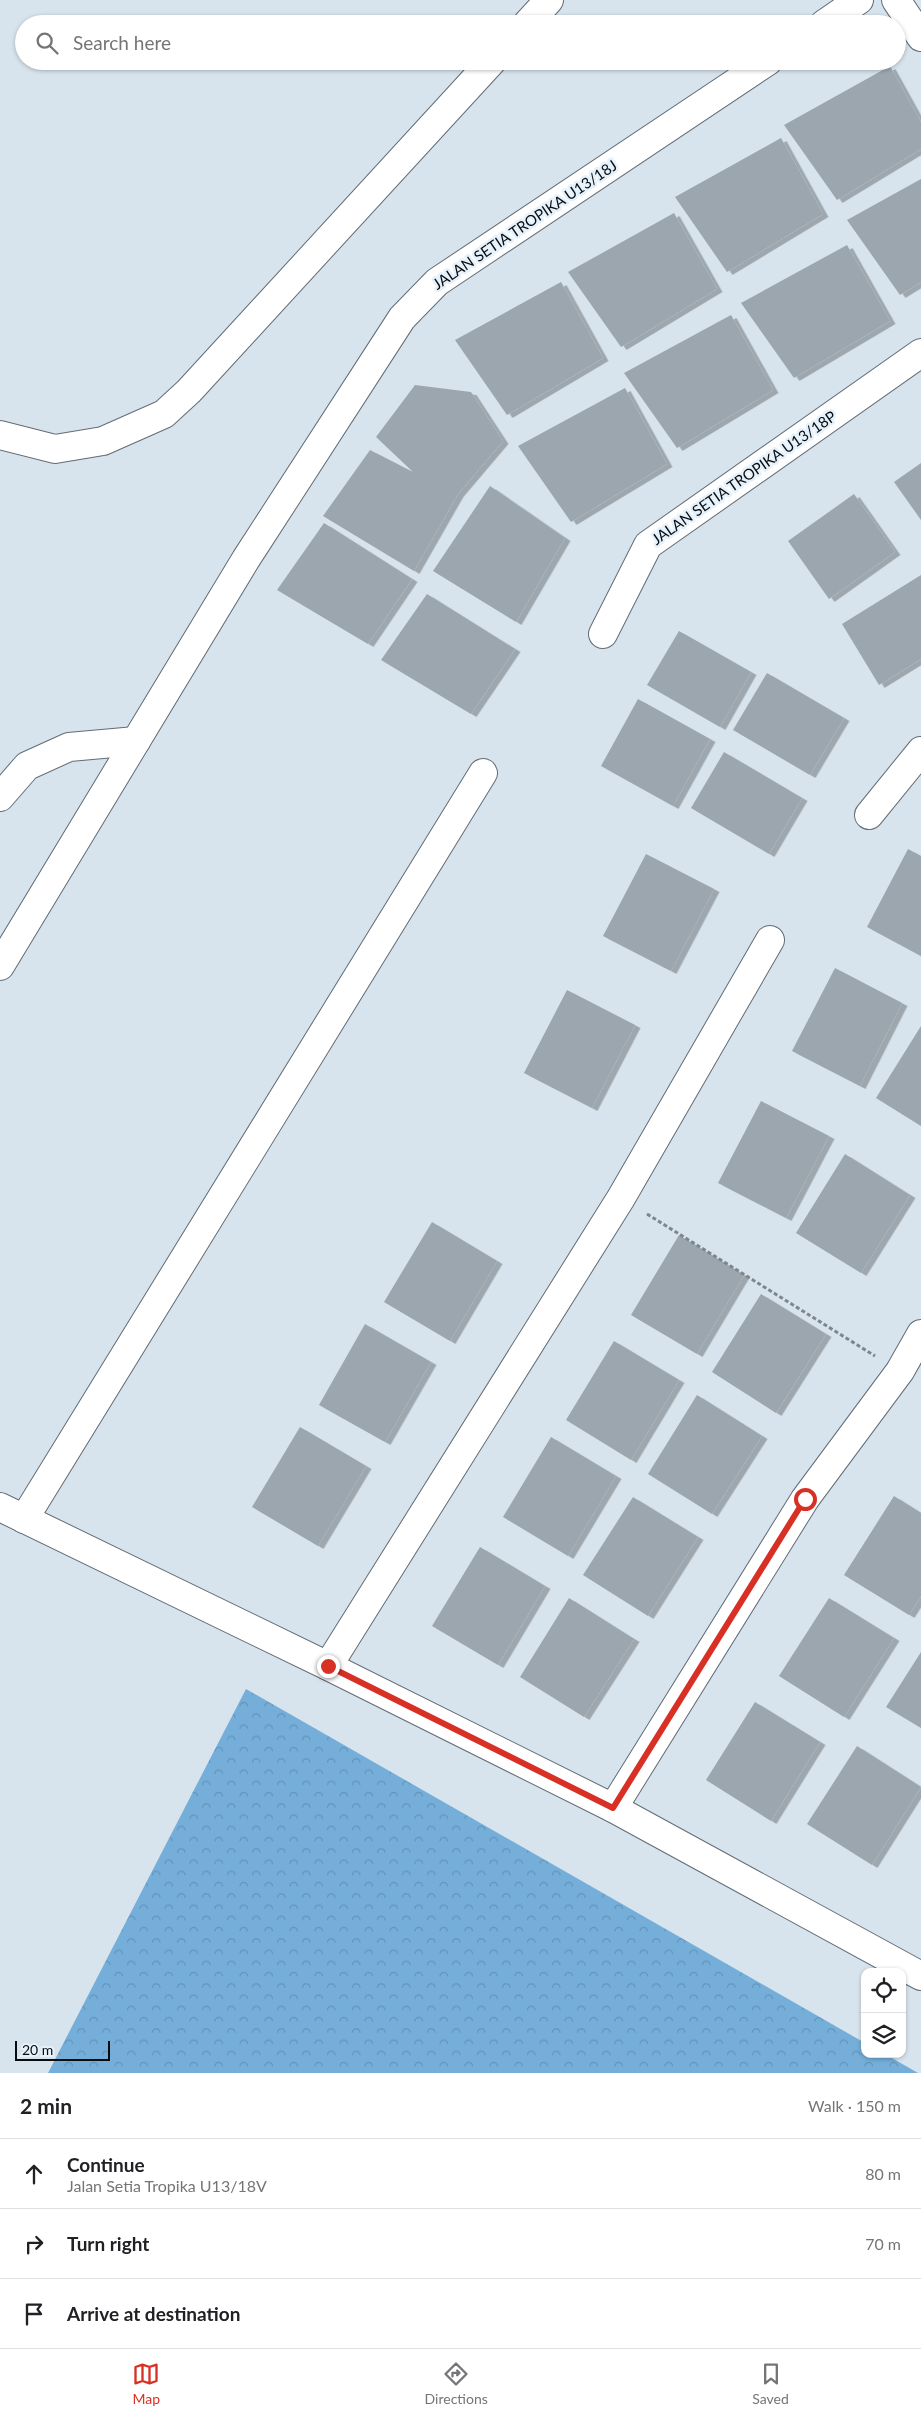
<!DOCTYPE html>
<html lang="en">
<head>
<meta charset="utf-8">
<style>
  body { margin:0; font-family:Lato,sans-serif; background:#f2f2f2; color:#202124 }
  .controls { position:absolute; right:15px; bottom:15px; display:grid; overflow:hidden; border-radius:10px; box-shadow:0 1px 4px #0004 }
  .controls button { width:45px; height:45px; display:grid; place-items:center; padding:0; border:0; border-bottom:1px solid #e0e0e0; background:#fff; color:#202124; font:25px sans-serif }
  .scale { position:absolute; left:15px; bottom:12px; width:95px; box-sizing:border-box; padding-left:5px; border:2px solid #080c0f; border-top:0; font-size:14px; line-height:18px; white-space:nowrap; color:#080c0f; -webkit-text-stroke:4px #e5f1fb; paint-order:stroke }
  .stop { position:absolute; width:15px; height:15px; margin:-11px; border:4px solid #d93025; border-radius:50%; background:#fff }
  .stop.end { background:#d93025; border-color:#fff; box-shadow:0 1px 5px #0008 }
  .list { margin:0; padding:0; list-style:none }
  h2 { display:flex; justify-content:space-between; align-items:center; height:65px; margin:0; padding:0 20px; font-size:21px }
  h2 small { font-size:16px; font-weight:400; color:#757577 }
  .list li { display:grid; grid-template-columns:32px 1fr auto; gap:15px; align-items:center; box-sizing:border-box; height:70px; padding:0 20px; border-top:1px solid #e0e0e0 }
  .list b { display:block; font-size:19px; white-space:nowrap }
  .list p { margin:0; font-size:16px; white-space:nowrap; color:#757577 }
  .list em { font-size:16px; font-style:normal; color:#757577 }
  .icon { flex:none; width:28px; height:28px; fill:none; stroke:currentColor; stroke-width:2; stroke-linecap:round; stroke-linejoin:round }
  .map { position:relative; flex:none; width:921px; height:2073px; overflow:hidden }
  .search { position:absolute; background:#fff; box-shadow:0 1px 4px #0004; left:15px; right:15px; top:15px; height:55px; display:flex; align-items:center; gap:12px; box-sizing:border-box; padding:0 18px; border-radius:28px; color:#757577; font-size:19px }
  .sheet { height:275px; background:#fff }
  nav { display:flex; justify-content:space-around; align-items:center; box-sizing:border-box; height:70px; border-top:1px solid #e0e0e0; background:#fff; font-size:14px; color:#757577 }
  nav a { display:grid; justify-items:center; gap:2px }
  nav .on { color:#d93025 }
  .map>svg:first-child { display:block }
  .forest { fill:url(#forest-crowns) }
  .building { fill:#9ba6af; filter:url(#shadow) }
  .lines { fill:none; stroke-linecap:round; stroke-linejoin:round }
  .minor-casing { stroke:#626c75; stroke-width:30 }
  .path { stroke:#7d868c; stroke-width:3; stroke-dasharray:4 2.5; stroke-linecap:butt }
  .minor { stroke:#fff; stroke-width:28 }
  .route { stroke:#d93025; stroke-width:6 }
  .labels { text-anchor:middle; stroke-width:5; stroke-linejoin:round; paint-order:stroke }
  .street-label { font-size:15px; fill:#080c0f; stroke:#e5f1fb }
</style>
</head>
<body>
<div class="map">
<svg width="921" height="2073" viewBox="0 0 921 2073">
  <defs>
    <pattern id="forest-crowns" width="20" height="18" patternUnits="userSpaceOnUse" patternTransform="scale(1.25)"><rect width="20" height="18" fill="#74aed9"/><path d="M2 6a3 3 0 1 1 6 0M12 15a3 3 0 1 1 6 0" fill="none" stroke="#6394b9"/></pattern>
    <filter id="shadow"><feDropShadow dx="5.5" dy="3" stdDeviation="0" flood-color="#0004"/></filter>
  </defs>
  <rect width="100%" height="100%" fill="#d8e4ed"/>
  <path class="forest" d="M246 1689 865 2043V2054H885L918 2073H48Z"/>
  <g class="building">
    <path d="M890 66 921 122V149L837 200 784 125Z"/>
    <path d="M781 138 823 214 727 272 675 197Z"/>
    <path d="M921 179V282L900 295 847 220Z"/>
    <path d="M674 213 717 289 621 347 568 272Z"/>
    <path d="M847 245 890 321 794 378 741 303Z"/>
    <path d="M561 282 603 358 507 415 455 340Z"/>
    <path d="M731 315 773 390 677 448 624 373Z"/>
    <path d="M415 385 471 392 503 441 458 494 414 571 323 516 370 450 413 472 376 437Z"/>
    <path d="M625 388 667 464 571 522 518 446Z"/>
    <path d="M921 463V520L894 482Z"/>
    <path d="M490 486 565 538 516 622 433 571Z"/>
    <path d="M854 494 895 552 829 599 788 541Z"/>
    <path d="M324 523 412 579 368 644 277 590Z"/>
    <path d="M921 575V659L879 685 842 624Z"/>
    <path d="M427 594 515 649 471 714 381 660Z"/>
    <path d="M679 631 751 672 720 727 647 685Z"/>
    <path d="M767 673 844 718 810 775 733 730Z"/>
    <path d="M638 699 710 739 673 806 601 766Z"/>
    <path d="M724 752 802 798 769 854 691 808Z"/>
    <path d="M908 849 921 856V956L867 927Z"/>
    <path d="M646 854 714 889 671 971 603 936Z"/>
    <path d="M835 968 902 1003 860 1086 792 1051Z"/>
    <path d="M567 990 635 1025 592 1108 524 1073Z"/>
    <path d="M921 1026V1126L876 1098Z"/>
    <path d="M761 1101 829 1136 786 1218 718 1183Z"/>
    <path d="M845 1154 910 1195 861 1273 796 1233Z"/>
    <path d="M432 1222 497 1261 450 1341 384 1302Z"/>
    <path d="M679 1235 744 1275 697 1354 631 1315Z"/>
    <path d="M761 1294 826 1334 776 1413 712 1372Z"/>
    <path d="M365 1324 431 1362 385 1442 319 1405Z"/>
    <path d="M614 1341 679 1380 631 1460 566 1420Z"/>
    <path d="M697 1395 762 1436 712 1514 648 1474Z"/>
    <path d="M300 1427 366 1466 318 1546 252 1507Z"/>
    <path d="M551 1437 616 1476 568 1556 503 1517Z"/>
    <path d="M894 1496 921 1513V1596L909 1615 844 1575Z"/>
    <path d="M633 1497 698 1537 648 1616 583 1575Z"/>
    <path d="M480 1547 545 1586 498 1665 432 1626Z"/>
    <path d="M569 1598 634 1639 584 1717 520 1677Z"/>
    <path d="M829 1598 894 1638 844 1717 779 1676Z"/>
    <path d="M921 1652V1728L886 1707Z"/>
    <path d="M755 1702 820 1742 771 1821 706 1780Z"/>
    <path d="M857 1746 921 1787 872 1865 807 1824Z"/>
  </g>
  <g class="lines">
    <g class="minor-casing">
      <g id="minor">
        <path d="M896 0 921 37"/>
        <path d="M527 24 549 0"/>
        <path d="M824 24 859 0"/>
        <path d="M0 435 55 449 103 441 164 414 189 391 492 61"/>
        <path d="M603 634 648 545 921 353"/>
        <path d="M0 797 27 766 69 747 136 741"/>
        <path d="M869 815 921 751"/>
        <path d="M0 966 246 559 402 318 437 282 768 61"/>
        <path d="M0 1507 328 1666 613 1808 921 1976"/>
        <path d="M24 1519 483 773"/>
        <path d="M328 1666 621 1198 770 940"/>
        <path d="M613 1808 805 1499 900 1371 921 1334"/>
      </g>
    </g>
    <path class="path" d="M647 1214 875 1356"/>
    <use href="#minor" class="minor"/>
  </g>
  <g class="lines">
    <path class="route" d="M328 1666 613 1808 805 1499"/>
  </g>
  <g class="labels">
    <g class="street-label">
      <text transform="translate(525 225) rotate(-34)" y="5">JALAN SETIA TROPIKA U13/18J</text>
      <text transform="translate(744 478) rotate(-35)" y="5">JALAN SETIA TROPIKA U13/18P</text>
    </g>
  </g>
</svg>
<div class="controls">
<button><svg class="icon" aria-label="locate" viewBox="0 0 24 24"><circle cx="12" cy="12" r="6"/><path d="M12 2v4M12 18v4M2 12h4M18 12h4"/></svg></button>
<button><svg class="icon" aria-label="layers" viewBox="0 0 24 24"><path d="M12 4l9 5-9 5-9-5zM3 14l9 5 9-5"/></svg></button>
</div>
<div class="scale">20 m</div>
<div class="stop" style="left:805px;top:1499px"></div>
<div class="stop end" style="left:328px;top:1666px"></div>
<div class="search"><svg class="icon" aria-label="search" viewBox="0 0 24 24"><circle cx="10" cy="10" r="6"/><path d="M15 15l6 6"/></svg>Search here</div>
</div>
<section class="sheet">
<h2>2 min<small>Walk · 150 m</small></h2>
<ul class="list">
<li><svg class="icon" aria-label="ahead" viewBox="0 0 24 24"><path d="M12 20V5M6 11l6-6 6 6"/></svg><div><b>Continue</b><p>Jalan Setia Tropika U13/18V</p></div><em>80 m</em></li>
<li><svg class="icon" aria-label="right" viewBox="0 0 24 24"><path d="M7 20v-9h11M14 6l5 5-5 5"/></svg><div><b>Turn right</b></div><em>70 m</em></li>
<li><svg class="icon" aria-label="arrive" viewBox="0 0 24 24"><path d="M6 21V4h12l-3 4 3 4H6"/></svg><div><b>Arrive at destination</b></div></li>
</ul>
</section>
<nav>
<a class="on"><svg class="icon" aria-label="map" viewBox="0 0 24 24"><path d="M3 6l6-2 6 2 6-2v14l-6 2-6-2-6 2zM9 4v14M15 6v14"/></svg>Map</a>
<a><svg class="icon" aria-label="directions" viewBox="0 0 24 24"><path d="M12 3l9 9-9 9-9-9zM9 14v-3h6M13 9l2 2-2 2"/></svg>Directions</a>
<a><svg class="icon" aria-label="saved" viewBox="0 0 24 24"><path d="M7 4h10v16l-5-4-5 4z"/></svg>Saved</a>
</nav>
</body>
</html>
